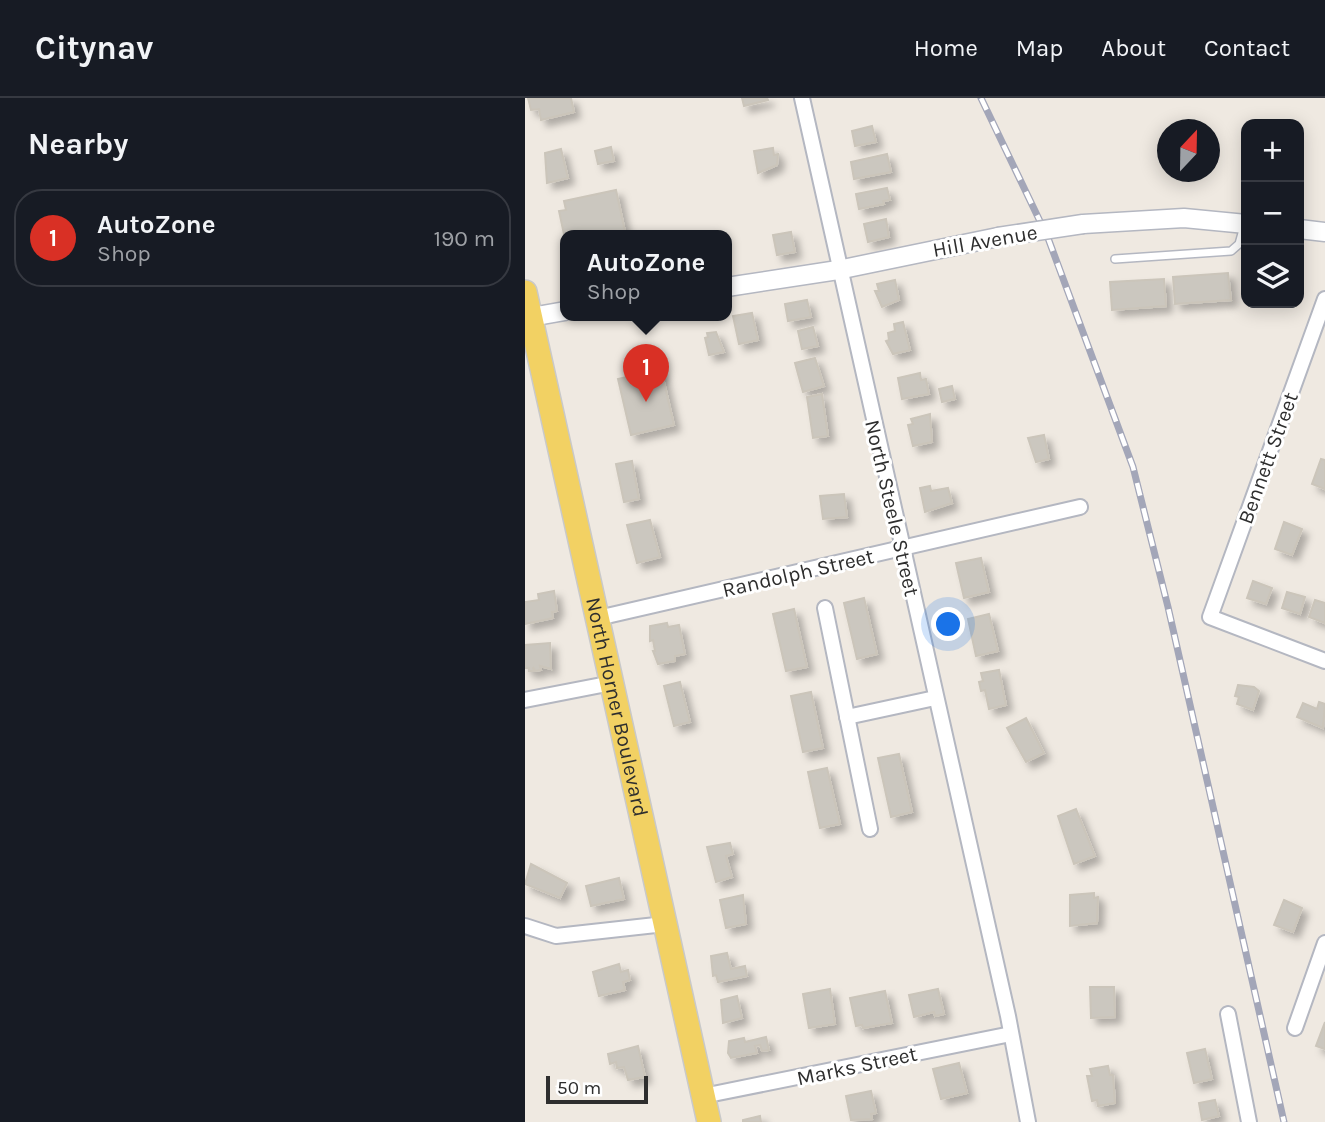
<!DOCTYPE html>
<html lang="en">
<head>
<meta charset="utf-8">
<style>
  body { margin:0; font-family:Karla,sans-serif; background:#20242c; color:#f1f3f6 }
  .controls { position:absolute; right:21px; top:21px; display:grid; overflow:hidden; border-radius:14px; box-shadow:0 4px 18px #0003 }
  .controls button { width:63px; height:63px; display:grid; place-items:center; padding:0; border:0; border-bottom:2px solid #363941; background:#171b24; color:#f1f3f6; font:35px sans-serif }
  .compass { position:absolute; left:632px; top:21px; width:63px; height:63px; border-radius:50%; background:#171b24; box-shadow:0 4px 18px #0003; rotate:22deg }
  .scale { position:absolute; left:21px; bottom:18px; width:102px; box-sizing:border-box; padding-left:7px; border:4px solid #2e2e2e; border-top:0; font-size:19px; line-height:24px; white-space:nowrap; color:#2e2e2e; -webkit-text-stroke:5px #fff; paint-order:stroke }
  .you { position:absolute; left:424px; top:527px; width:24px; height:24px; margin:-18px; border:5px solid #fff; border-radius:50%; background:#1a73e8; box-shadow:0 0 0 10px #1a73e833 }
  .badge { display:grid; place-items:center; width:46px; height:46px; border-radius:50%; background:#d93025; color:#fff; font-size:23px; font-weight:700 }
  .pin { position:absolute; translate:-50% -58px; filter:drop-shadow(0 2px 4px #0008) }
  .pin::after { content:''; position:absolute; top:37px; width:24px; height:21px; background:inherit; clip-path:polygon(0 0,100% 0,50% 100%) }
  .popup { position:absolute; left:35px; top:132px; width:172px; height:91px; box-sizing:border-box; display:grid; place-content:center; border-radius:14px; background:#171b24; filter:drop-shadow(0 2px 5px #0005); font-size:23px; white-space:nowrap; color:#9ea1a6 }
  .popup b { font-size:26px; color:#f1f3f6 }
  .popup::after { content:''; position:absolute; left:50%; top:100%; margin-left:-14px; border:14px solid transparent; border-top-color:#171b24 }
  .list { margin:0; padding:0; list-style:none }
  h2 { display:flex; justify-content:space-between; align-items:center; height:91px; margin:0; padding:0 28px; font-size:30px }
  h2 small { font-size:23px; font-weight:400; color:#9ea1a6 }
  .list li { display:grid; grid-template-columns:46px 1fr auto; gap:21px; align-items:center; box-sizing:border-box; height:98px; margin:0 14px 14px; padding:0 14px; border:2px solid #363941; border-radius:28px }
  .list b { display:block; font-size:26px; white-space:nowrap }
  .list p { margin:0; font-size:23px; white-space:nowrap; color:#9ea1a6 }
  .list em { font-size:23px; font-style:normal; color:#9ea1a6 }
  .icon { flex:none; width:38px; height:38px; fill:none; stroke:currentColor; stroke-width:2; stroke-linecap:round; stroke-linejoin:round }
  .map { position:relative; flex:none; width:800px; height:1024px; overflow:hidden }
  header { display:flex; align-items:center; gap:42px; box-sizing:border-box; height:98px; padding:0 35px; background:#171b24; border-bottom:2px solid #363941 }
  header strong { font-size:33px }
  nav { display:flex; gap:38px; margin-inline-start:auto; font-size:24px }
  main { display:flex }
  aside { flex:1; background:#171b24 }
  .map>svg:first-child { display:block }
  .building { fill:#cbc7bf; stroke:#cbc5ba; stroke-width:2; filter:url(#shadow) }
  .lines { fill:none; stroke-linecap:round; stroke-linejoin:round }
  .service-casing { stroke:#b4b7c1; stroke-width:10 }
  .minor-casing { stroke:#b4b7c1; stroke-width:18 }
  .tertiary-casing { stroke:#b4b7c1; stroke-width:21 }
  .primary-casing { stroke:#c9c9c9; stroke-width:26 }
  .service { stroke:#fff; stroke-width:7 }
  .minor { stroke:#fff; stroke-width:14 }
  .tertiary { stroke:#fff; stroke-width:18 }
  .primary { stroke:#f2d163; stroke-width:23 }
  .rail-casing { stroke:#a3a6b8; stroke-width:7 }
  .rail { stroke:#fff; stroke-width:4.5; stroke-dasharray:13; stroke-linecap:butt }
  .tertiary-bridge-casing { stroke:#b4b7c1; stroke-width:21; stroke-linecap:butt }
  .tertiary-bridge { stroke:#fff; stroke-width:18 }
  .labels { text-anchor:middle; stroke-width:6; stroke-linejoin:round; paint-order:stroke }
  .street-label { font-size:21px; fill:#2e2e2e; stroke:#fff }
</style>
</head>
<body>
<header>
<strong>Citynav</strong>
<nav><a>Home</a><a>Map</a><a>About</a><a>Contact</a></nav>
</header>
<main>
<aside>
<h2>Nearby<small></small></h2>
<ul class="list">
<li><span class="badge">1</span><div><b>AutoZone</b><p>Shop</p></div><em>190 m</em></li>
</ul>
</aside>
<div class="map">
<svg width="800" height="1024" viewBox="0 0 800 1024">
  <defs>
    <filter id="shadow"><feDropShadow dx="6" dy="6" stdDeviation="3.5" flood-color="#0004"/></filter>
  </defs>
  <rect width="100%" height="100%" fill="#efe9e1"/>
  <g class="building">
    <path d="M3 0H46L49 14 16 22 14 11 6 12Z"/>
    <path d="M217 0H242L243 2 219 8Z"/>
    <path d="M347 28 351 44 330 48 327 33Z"/>
    <path d="M86 49 89 63 73 66 70 53Z"/>
    <path d="M248 50 249 57 253 56 252 67 233 75 229 53Z"/>
    <path d="M36 51 43 80 22 85 20 55Z"/>
    <path d="M362 56 366 74 329 81 326 64Z"/>
    <path d="M362 90 365 102 358 103 359 106 334 111 331 96Z"/>
    <path d="M91 92 101 138H40V141L34 113 41 112 39 103Z"/>
    <path d="M361 121 364 139 343 144 339 126Z"/>
    <path d="M266 134 270 154 252 157 248 137Z"/>
    <path d="M703 175 706 202 650 206 648 179Z"/>
    <path d="M639 181 641 208 587 212 585 184Z"/>
    <path d="M370 182 374 202 357 209 350 193H354L352 186Z"/>
    <path d="M282 202 286 219 263 223 260 206Z"/>
    <path d="M227 215 233 242 214 246 208 218Z"/>
    <path d="M378 224 385 252 368 256 361 243 364 242 363 235 370 233 369 226Z"/>
    <path d="M288 229 293 248 277 251 273 233Z"/>
    <path d="M191 234 199 254 184 257 180 240 183 239 182 235Z"/>
    <path d="M290 260 299 288 278 294 270 265Z"/>
    <path d="M136 271 149 327 106 337 93 281Z"/>
    <path d="M395 275 396 282 401 281 404 296 377 301 373 280Z"/>
    <path d="M427 288 430 301 417 304 414 291Z"/>
    <path d="M297 296 303 338 288 340 282 299Z"/>
    <path d="M405 316 407 344 388 348 383 327 388 326 386 321Z"/>
    <path d="M519 337 524 361 511 364 503 340Z"/>
    <path d="M796 361 800 362V391L787 386Z"/>
    <path d="M107 363 114 401 99 404 91 366Z"/>
    <path d="M405 388 406 393 423 390 427 405 400 414 395 390Z"/>
    <path d="M319 396 322 419 298 421 295 398Z"/>
    <path d="M125 422 135 459 112 465 102 427Z"/>
    <path d="M759 424 777 431 767 457 750 451Z"/>
    <path d="M456 460 464 494 439 500 431 465Z"/>
    <path d="M728 483 747 490 741 506 722 500Z"/>
    <path d="M29 493 32 513 27 514 28 520 0 526V504L14 502 13 496Z"/>
    <path d="M762 494 780 499 775 516 757 510Z"/>
    <path d="M339 500 352 556 332 561 319 505Z"/>
    <path d="M790 502 800 505V525L784 519Z"/>
    <path d="M269 511 282 569 261 573 248 516Z"/>
    <path d="M464 516 473 553 451 558 443 521Z"/>
    <path d="M142 525 143 529 154 527 160 556 150 558V563L133 566 128 553H130L128 542 125 543V528Z"/>
    <path d="M25 545 26 571 15 568 16 572 10 573 8 569 9 573H4V570H0V547Z"/>
    <path d="M474 572 481 607 464 611 460 592 456 593 454 584 458 583 456 575Z"/>
    <path d="M155 584 165 624 149 628 139 588Z"/>
    <path d="M713 587 729 589 734 593 728 612 712 606 714 599 710 598Z"/>
    <path d="M286 594 298 650 278 654 266 598Z"/>
    <path d="M794 604 800 606 798 630 772 619 778 605 792 611Z"/>
    <path d="M501 620 519 655 501 664 482 630Z"/>
    <path d="M374 656 387 714 366 719 353 660Z"/>
    <path d="M302 670 315 726 295 730 283 674Z"/>
    <path d="M551 711 570 758 549 766 533 718Z"/>
    <path d="M205 745 208 756 201 758 207 779 191 784 182 749Z"/>
    <path d="M6 766 42 785 35 800 0 786Z"/>
    <path d="M94 780 99 801 66 808 61 788Z"/>
    <path d="M569 795V800L573 799 572 825 545 828V797Z"/>
    <path d="M218 797 221 826 201 830 195 802Z"/>
    <path d="M759 802 777 810 768 834 749 827Z"/>
    <path d="M202 855 206 871 220 868 222 878 193 884 191 877 188 878 186 858Z"/>
    <path d="M94 866 96 874 103 872 105 882 98 884 100 892 74 898 68 874Z"/>
    <path d="M565 889H589L590 919 566 920Z"/>
    <path d="M305 891 310 926 284 930 278 896Z"/>
    <path d="M413 891 419 916 410 918 409 914 389 919 384 897Z"/>
    <path d="M360 893 367 925 338 930 337 927 331 928 325 900Z"/>
    <path d="M212 898 217 920 198 925 196 902Z"/>
    <path d="M800 924V951L791 948Z"/>
    <path d="M241 939 244 952 237 953 235 947 230 948 232 955 206 960 203 955 204 943 219 940 220 944Z"/>
    <path d="M113 948 120 979 103 982 99 969 92 970 91 964 85 966 83 956Z"/>
    <path d="M680 951 687 981 669 985 662 955Z"/>
    <path d="M434 965 442 995 416 1001 408 971Z"/>
    <path d="M583 968 585 977H588L590 1005 573 1008 572 1002 567 1003 562 978H567L565 971Z"/>
    <path d="M346 993 351 1015 346 1016 347 1021 326 1022 321 998Z"/>
    <path d="M690 1002 694 1018 677 1022 674 1005Z"/>
    <path d="M235 1018 236 1024H218V1022Z"/>
  </g>
  <g class="lines">
    <g class="service-casing">
      <path id="service" d="M590 161 706 153 714 146 719 128"/>
    </g>
    <g class="minor-casing">
      <g id="minor">
        <path d="M277 0 483 918 503 1024"/>
        <path d="M800 201 685 519 800 563"/>
        <path d="M300 510 345 731"/>
        <path d="M73 520 555 409"/>
        <path d="M0 602 87 585"/>
        <path d="M322 619 410 600"/>
        <path d="M0 828 31 838 140 826"/>
        <path d="M703 916 724 1024"/>
        <path d="M770 930 800 845"/>
        <path d="M178 998 486 936"/>
      </g>
    </g>
    <g class="tertiary-casing">
      <g id="tertiary">
        <path d="M558 126 659 120 721 126"/>
        <path d="M774 131 800 134"/>
        <path d="M202 189 313 172 473 139"/>
        <path d="M6 219 40 213"/>
      </g>
    </g>
    <g class="primary-casing">
      <g id="primary">
        <path id="s1" d="M0 194 184 1024"/>
      </g>
    </g>
    <use href="#service" class="service"/>
    <use href="#minor" class="minor"/>
    <use href="#tertiary" class="tertiary"/>
    <use href="#primary" class="primary"/>
    <g class="rail-casing">
      <path id="rail" d="M456 0 523 140 608 369 643 509 759 1024"/>
    </g>
    <use href="#rail" class="rail"/>
    <g class="tertiary-bridge-casing">
      <path id="tertiary-bridge" d="M473 139 558 126"/>
    </g>
    <use href="#tertiary-bridge" class="tertiary-bridge"/>
  </g>
  <g class="labels">
    <g class="street-label">
      <text transform="translate(460 143) rotate(-10)" y="7">Hill Avenue</text>
      <text transform="translate(743 360) rotate(-70)" y="7">Bennett Street</text>
      <text transform="translate(367 410) rotate(77)" y="7">North Steele Street</text>
      <text transform="translate(273 475) rotate(-13)" y="7">Randolph Street</text>
      <text dy="7" stroke="none"><textPath href="#s1" startOffset="425">North Horner Boulevard</textPath></text>
      <text transform="translate(332 968) rotate(-12)" y="7">Marks Street</text>
    </g>
  </g>
</svg>
<div class="controls">
<button>+</button>
<button>−</button>
<button><svg class="icon" aria-label="layers" viewBox="0 0 24 24"><path d="M12 4l9 5-9 5-9-5zM3 14l9 5 9-5"/></svg></button>
</div>
<svg class="compass" viewBox="-18 -18 36 36"><path d="M0-13l5 13h-10z" fill="#e53935"/><path d="M0 13l5-13h-10z" fill="#9ea1a6"/></svg>
<div class="scale">50 m</div>
<div class="you"></div>
<div class="pin badge" style="left:121px;top:304px">1</div>
<div class="popup"><b>AutoZone</b>Shop</div>
</div>
</main>
</body>
</html>
